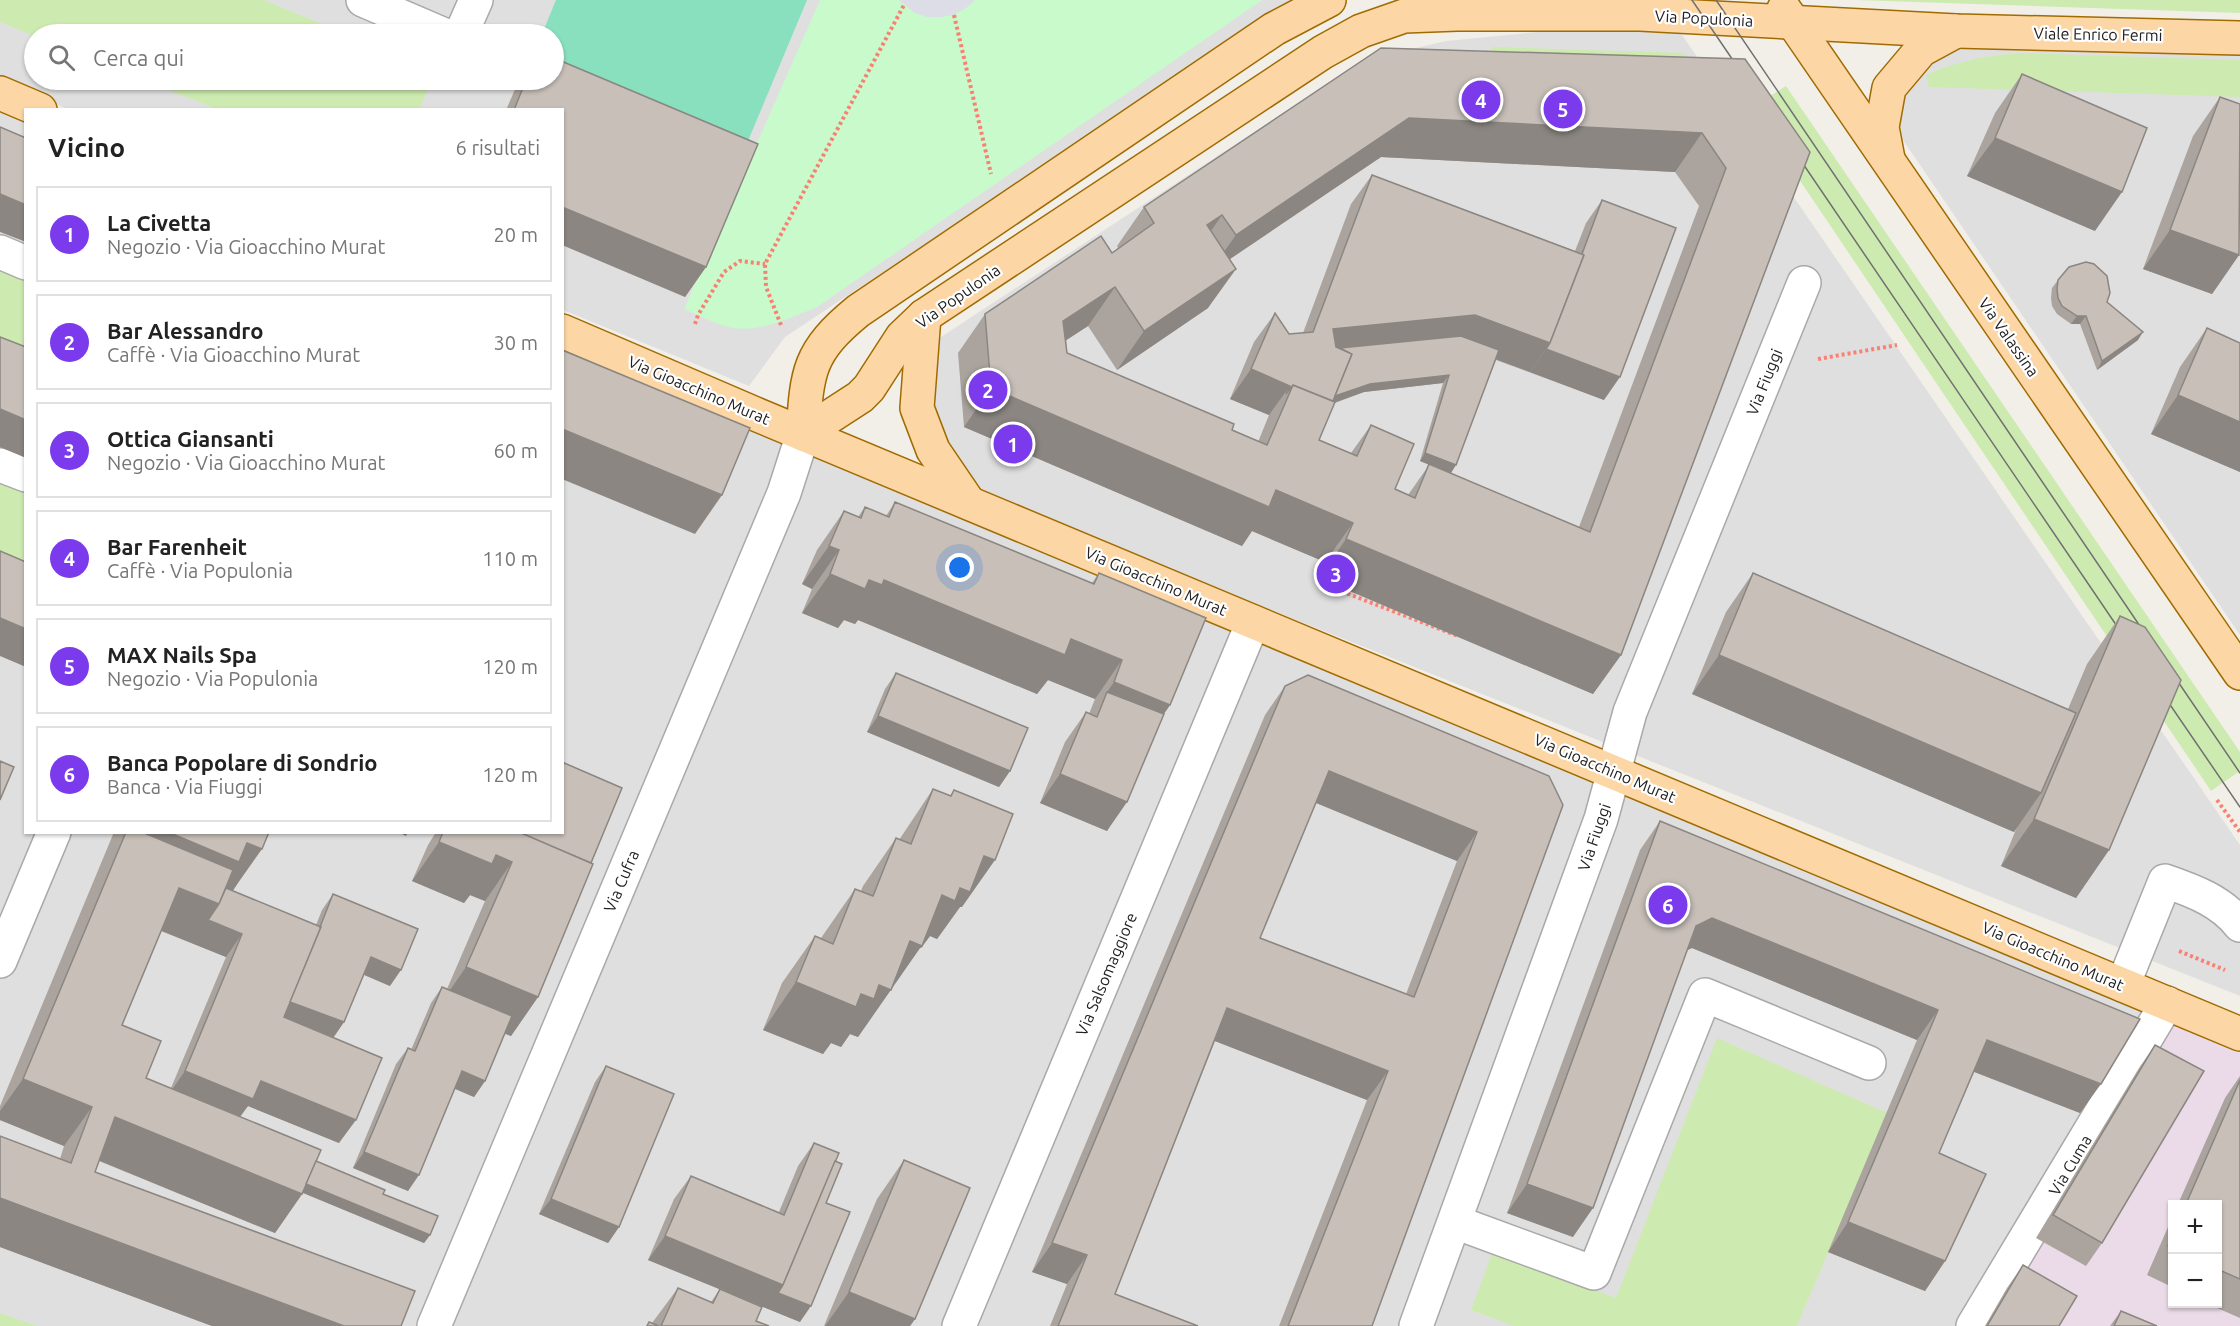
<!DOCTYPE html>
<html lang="it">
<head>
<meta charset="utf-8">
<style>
  body { margin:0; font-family:Ubuntu,sans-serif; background:#f2f2f2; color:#222 }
  .controls { position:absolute; right:18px; bottom:18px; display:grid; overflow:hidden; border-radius:0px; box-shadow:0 2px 4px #0004 }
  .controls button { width:54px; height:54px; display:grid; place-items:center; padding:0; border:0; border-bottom:2px solid #e0e0e0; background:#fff; color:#222; font:30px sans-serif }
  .you { position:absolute; left:960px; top:568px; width:21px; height:21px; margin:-15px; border:4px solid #fff; border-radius:50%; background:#1a73e8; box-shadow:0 0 0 9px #1a73e833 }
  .badge { display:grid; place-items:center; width:39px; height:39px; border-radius:50%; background:#7c3aed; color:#fff; font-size:20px; font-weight:700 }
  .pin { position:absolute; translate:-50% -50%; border:3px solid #fff; box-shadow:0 2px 6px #0006 }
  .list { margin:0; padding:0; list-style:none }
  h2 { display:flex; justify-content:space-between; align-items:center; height:78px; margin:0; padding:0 24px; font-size:26px }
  h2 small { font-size:20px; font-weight:400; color:#767676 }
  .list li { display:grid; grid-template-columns:39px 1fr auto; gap:18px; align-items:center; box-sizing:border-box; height:96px; margin:0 12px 12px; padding:0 12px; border:2px solid #e0e0e0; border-radius:0px }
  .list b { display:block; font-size:22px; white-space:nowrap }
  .list p { margin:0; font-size:20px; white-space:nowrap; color:#767676 }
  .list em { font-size:20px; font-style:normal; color:#767676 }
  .icon { flex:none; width:33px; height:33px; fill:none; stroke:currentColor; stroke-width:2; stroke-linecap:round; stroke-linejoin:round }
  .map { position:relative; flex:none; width:2240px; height:1326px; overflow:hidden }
  .search { position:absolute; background:#fff; box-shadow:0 2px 4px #0004; left:24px; top:24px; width:540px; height:66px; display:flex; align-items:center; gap:15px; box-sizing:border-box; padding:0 21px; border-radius:33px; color:#767676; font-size:22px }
  .panel { position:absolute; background:#fff; box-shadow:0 2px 4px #0004; left:24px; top:108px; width:540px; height:726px; border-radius:0px }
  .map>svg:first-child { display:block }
  .residential { fill:#e0dfdf; fill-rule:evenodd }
  .industrial { fill:#ebdbe8; fill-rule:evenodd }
  .grass { fill:#cdebb0 }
  .park { fill:#c8facc }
  .pitch { fill:#88e0be }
  .plaza { fill:#dddde8 }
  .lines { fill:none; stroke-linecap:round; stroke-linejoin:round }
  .minor-casing { stroke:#a9a9a9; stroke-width:36 }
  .major-casing { stroke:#a06b00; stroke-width:36 }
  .path { stroke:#fa8072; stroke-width:4; stroke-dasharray:3 3; stroke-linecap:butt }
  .minor { stroke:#fff; stroke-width:33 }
  .major { stroke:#fcd6a4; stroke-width:33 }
  .tram { stroke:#707070; stroke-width:1.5 }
  .wall { fill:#aba49e; fill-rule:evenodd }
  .shaded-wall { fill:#8b8681 }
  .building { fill:#c7bfb8; stroke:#8b8681; stroke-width:1.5; fill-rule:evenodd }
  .labels { text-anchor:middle; stroke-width:4.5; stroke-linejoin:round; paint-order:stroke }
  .street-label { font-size:16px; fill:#222; stroke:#fff }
</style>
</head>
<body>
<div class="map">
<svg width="2240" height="1326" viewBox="0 0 2240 1326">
  <rect width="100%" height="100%" fill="#f2efe9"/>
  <g class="residential">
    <path d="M0 0H1296L1278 10 785 337 749 386 563 310 562 110 68 109 0 82ZM34 34H554V80H34Z"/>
    <path d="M1671 19 2240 845V996L978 493 930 421 938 339 1364 60 1446 41Z"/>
    <path d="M1956 40 2240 48V635L1903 140 1898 111V85Z"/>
    <path d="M0 106 26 117V832H562L563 343 2172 999 1977 1326H0Z"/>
  </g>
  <path class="industrial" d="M2172 999 2240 1028V1326H1977ZM2172 1204H2218V1304H2172Z"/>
  <g class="grass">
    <path d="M0 0H264L346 34 34 36 0 22Z"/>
    <path d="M1856 0H2240V13Z"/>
    <path d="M1492 47 1684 53 1703 80 1491 74Z"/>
    <path d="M2018 53 2240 60V97L1929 87 1926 75C1956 61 1985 56 2018 53Z"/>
    <path d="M143 80H432L419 110 217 109Z"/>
    <path d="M1786 86 2240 752V771L2211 791 1751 108Z"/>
    <path d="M0 266 25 276V351L0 340Z"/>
    <path d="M0 483 25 494V568L0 557Z"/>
    <path d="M1717 1038 1887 1113 1797 1326H1514L1471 1310 1493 1251 1616 1298Z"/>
    <path d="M0 1313 37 1326H0Z"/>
  </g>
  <path class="park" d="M820 0H1262L817 307C789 318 758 334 728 327 713 323 698 315 684 309Z"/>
  <path class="pitch" d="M556 0H807L745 148 554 68V34H542Z"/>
  <path class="plaza" d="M899 0H975L966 8 954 15 941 17H927L915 13Z"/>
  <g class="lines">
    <g class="minor-casing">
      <g id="minor">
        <path d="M363 0 442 34"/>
        <path d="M461 34 476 0"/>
        <path d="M0 252 26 263"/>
        <path d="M0 465 26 475"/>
        <path d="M0 961 54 832"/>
        <path d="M2123 985 2165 881C2194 891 2221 901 2240 925"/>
        <path d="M1455 1222 1594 1273 1705 995 1869 1063"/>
        <path d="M434 1326 784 493 803 434"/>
        <path d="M959 1326 1253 622"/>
        <path d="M1416 1326 1601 819 1630 712 1804 283"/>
        <path d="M1973 1326 2167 1003"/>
      </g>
    </g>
    <g class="major-casing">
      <g id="major">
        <path d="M1784 9 2240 673"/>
        <path d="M0 93 40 110"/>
        <path d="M1888 159 1882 127 1889 88 1921 50 1956 31"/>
        <path d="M924 316 917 408 933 450 969 503"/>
        <path d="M562 331 753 413 2240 1034"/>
        <path d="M803 434 860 397 869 388 902 337 924 316 1323 52 1361 31 1404 16 1457 14H1640L1956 31 2240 38"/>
        <path d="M803 434C807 371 808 352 858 311L1274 29 1329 0"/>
      </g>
    </g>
    <g class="path">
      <path d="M954 15 991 174"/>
      <path d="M695 324 698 315 724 272 740 261 765 264"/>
      <path d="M781 325 766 287 765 264 904 5"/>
      <path d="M1818 359 1897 345"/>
      <path d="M1325 585 1458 636"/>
      <path d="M2217 800 2240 832"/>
      <path d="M2179 951 2225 970"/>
    </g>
    <use href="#minor" class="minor"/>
    <use href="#major" class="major"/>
    <g class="tram">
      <path d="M1692 0 1741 72"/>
      <path d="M1716 0 2148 638"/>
      <path d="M1795 152 2125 638"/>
      <path d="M2170 670 2240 773"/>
      <path d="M2162 693 2240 807"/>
    </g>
  </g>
  <g class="wall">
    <path d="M1381 48 1810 152 1621 655 1593 694 1319 578 1325 562 1252 531 1242 546 964 427 958 353 985 314 1112 253 1118 248 1117 246 1144 207ZM1381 157 1675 172 1699 206 1579 527 1451 473 1496 360 1604 400 1602 200 1586 223 1575 251 1372 175 1351 204 1303 333 1289 334 1275 313 1254 342 1230 399 1269 415 1258 442 1232 430 1067 353 1066 340 1088 326 1117 370 1208 308 1229 259ZM1443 383 1420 461 1429 465 1408 495 1395 489 1371 425 1351 453 1319 440 1335 403 1364 392Z"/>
    <path d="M2022 74 2095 231 1967 176 1995 113Z"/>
    <path d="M519 80H554L706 267 685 297 562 110H506Z"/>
    <path d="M2220 97 2239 255 2212 294 2143 269 2193 136Z"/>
    <path d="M2058 280 2107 302 2138 340 2097 370 2080 324H2071L2057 314 2052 306 2051 298 2052 288Z"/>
    <path d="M2207 328 2240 343V472L2151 434 2180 367Z"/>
    <path d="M895 502 1092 583 1099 573 1170 705 1164 714 1107 831 1040 803 1065 742 1086 712 1089 714 1095 699 1048 680 1037 694 858 620 855 624 844 620 838 628 802 613 812 589 802 584 817 550 844 511 858 517 865 507 886 516Z"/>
    <path d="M1753 573 2068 709 2087 664 2120 616 2109 850 2076 898 2001 866 2017 827 2014 832 1692 694 1726 612Z"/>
    <path d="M896 673 1010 771 999 787 867 732 885 689Z"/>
    <path d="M1285 686 1549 776 1372 1326H1279L1367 1100 1215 1041 1115 1294 1198 1326H1050L1067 1284 1032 1272 1265 715ZM1316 803 1457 861 1406 994 1260 938Z"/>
    <path d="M933 789 950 796 954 790 962 907H960L937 939 930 936 921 948H920L858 1037 850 1034 841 1047 831 1043 823 1054 763 1030 782 983 815 936 821 938 855 889 861 891 863 886 896 838 899 840Z"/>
    <path d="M1660 821 2140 1019 2080 1113 1974 1072 1939 1153 1945 1261 1925 1291 1828 1252 1917 1040 1692 948 1687 950 1573 1237 1507 1213 1640 850Z"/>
    <path d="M114 832H269L233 891 316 925 322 910 333 894 390 986 364 975 344 1022 333 1038 339 1143 248 1106 240 1117 316 1161 383 1194 430 1235 424 1243 303 1193 275 1233 99 1161 95 1172 212 1326 0 1247V1136L60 1159 64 1146 0 1120V1106ZM161 931 226 957 171 1088 146 1078 122 1025Z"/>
    <path d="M436 832H562L591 863 538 997 511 1036 505 1034 485 1081 474 1097 455 1089 408 1191 353 1168 396 1064 408 1048 411 1050 431 1003 442 987 447 989 485 901 470 895 464 903 412 881 428 845Z"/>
    <path d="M2155 1045 2102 1243 2086 1266 2036 1238 2139 1068Z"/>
    <path d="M606 1066 619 1227 608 1243 539 1214 595 1082Z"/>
    <path d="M2240 1076V1318L2208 1304H2217V1204H2178L2225 1098Z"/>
    <path d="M814 1143 835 1161 800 1322 648 1260 674 1199 691 1176 779 1212 798 1166Z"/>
    <path d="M904 1160 915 1319 910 1326H824L877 1199Z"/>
    <path d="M2172 1218V1287L2147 1275Z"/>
    <path d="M2023 1265 2059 1326H1985L2007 1288Z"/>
    <path d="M678 1288 711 1302 720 1289 756 1321 769 1326H646L649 1322 652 1323Z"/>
    <path d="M2121 1311 2157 1326H2110Z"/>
  </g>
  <g class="shaded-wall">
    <path d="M1409 118 1702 133 1675 172 1381 157 1208 274 1236 235Z"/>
    <path d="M1995 138 2122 192 2095 231 1967 176Z"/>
    <path d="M0 194 26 205V242L0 232Z"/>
    <path d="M562 207 706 267 685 297 562 245Z"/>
    <path d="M1222 215 1195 254 1207 225Z"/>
    <path d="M2170 230 2239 255 2212 294 2143 269Z"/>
    <path d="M1236 269 1208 308 1117 370 1144 331Z"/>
    <path d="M1115 287 1088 326 1036 360 1063 321Z"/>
    <path d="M1475 315 1550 343 1530 372 1455 344 1320 358 1333 329Z"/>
    <path d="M2077 316H2086L2080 324H2071Z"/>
    <path d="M2143 332 2138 340 2097 370 2102 361Z"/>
    <path d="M1546 349 1620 377 1604 400 1530 372Z"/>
    <path d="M1251 369 1290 386 1269 415 1230 399Z"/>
    <path d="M1449 375 1443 383 1364 392 1322 407 1327 399 1370 384Z"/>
    <path d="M991 388 1276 490 1353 523 1325 562 1252 531 1242 546 964 427Z"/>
    <path d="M2178 395 2240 422V472L2151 434Z"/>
    <path d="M0 409 26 420V458L0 447Z"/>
    <path d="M562 429 722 495 695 534 562 479Z"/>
    <path d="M1425 453 1456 465 1451 473 1420 461Z"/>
    <path d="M1346 539 1621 655 1593 694 1319 578Z"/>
    <path d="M829 546 839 550 812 589 802 584Z"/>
    <path d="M830 574 884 580 1071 639 1122 660 1095 699 1048 680 1037 694 858 620 855 624 844 620 838 628 802 613Z"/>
    <path d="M0 618 26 629V667L0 656Z"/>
    <path d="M1719 655 2041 793 2014 832 1692 694Z"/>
    <path d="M1114 682 1170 705 1143 744 1097 717 1107 692Z"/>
    <path d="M878 716 1010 771 999 787 867 732Z"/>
    <path d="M1329 771 1477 832 1457 861 1309 800Z"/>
    <path d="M1060 774 1127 802 1107 831 1040 803Z"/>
    <path d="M2034 819 2109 850 2076 898 2001 866Z"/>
    <path d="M126 832H168L247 843 262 849 228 897 219 904 242 934 226 957 152 927Z"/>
    <path d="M398 832H408L406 836Z"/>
    <path d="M439 842 496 855 512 862 485 901 470 895 464 903 412 881Z"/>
    <path d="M984 856 995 860 962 907H960L937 939 930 936 921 948H920L858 1037 850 1034 841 1047 831 1043 823 1054 763 1030 796 982 861 994 942 895 960 888Z"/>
    <path d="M1712 918 1938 1010 1917 1040 1692 948 1675 956 1696 926Z"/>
    <path d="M371 957 401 970 390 986 360 973Z"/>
    <path d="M466 967 538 997 511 1036 439 1006Z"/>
    <path d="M289 1001 344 1022 333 1038 277 1017Z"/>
    <path d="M1227 1008 1388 1071 1367 1100 1207 1038Z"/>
    <path d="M1987 1040 2101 1084 2080 1113 1967 1069Z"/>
    <path d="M185 1071 261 1081 356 1120 339 1143 248 1106 236 1122 169 1094Z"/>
    <path d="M462 1071 485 1081 474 1097 451 1087Z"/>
    <path d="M23 1079 92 1107 64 1146 0 1120V1111Z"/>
    <path d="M115 1117 302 1194 275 1233 88 1156Z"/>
    <path d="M167 1126 430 1235 424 1243 161 1134Z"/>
    <path d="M364 1152 419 1175 408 1191 353 1168Z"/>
    <path d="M1527 1184 1593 1208 1573 1237 1507 1213Z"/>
    <path d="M0 1198 344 1326H212L0 1247Z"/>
    <path d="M551 1199 619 1227 608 1243 539 1214Z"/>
    <path d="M1848 1222 1945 1261 1925 1291 1828 1252Z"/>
    <path d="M665 1236 783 1285 811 1306 800 1322 648 1260Z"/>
    <path d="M1052 1243 1087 1255 1067 1284 1032 1272Z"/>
    <path d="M849 1292 915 1319 910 1326H825Z"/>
  </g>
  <g class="building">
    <path d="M1381 48 1745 59 1810 152 1621 655 1346 539 1353 523 1276 490 1269 507 991 388 985 314 1101 236 1112 253 1154 223 1144 207ZM1409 118 1702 133 1726 168 1590 532 1429 464 1415 498 1395 489 1414 444 1371 425 1357 456 1319 440 1335 402 1293 385 1267 445 1232 430 1234 424 1067 353 1063 321 1115 287 1144 331 1236 269 1207 225 1222 215 1236 235Z"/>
    <path d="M554 58 758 144 706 267 562 207V110H514L526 80H554Z"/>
    <path d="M2022 74 2147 128 2122 192 1995 138Z"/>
    <path d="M2220 97 2240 104 2239 255 2170 230Z"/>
    <path d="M0 127 26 138V205L0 194Z"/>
    <path d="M1372 175 1584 255 1550 343 1475 315 1333 329 1336 347 1352 354 1333 401 1293 385 1286 394 1290 386 1251 369 1275 313 1289 334 1313 332Z"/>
    <path d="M1602 200 1676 228 1620 377 1546 349 1550 343 1584 255 1582 254Z"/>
    <path d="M2086 262 2094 264 2107 276 2110 293 2107 302 2143 332 2102 361 2086 316H2077L2062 306 2058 298 2057 289 2058 280 2069 267Z"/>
    <path d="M2207 328 2240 343V422L2178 395Z"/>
    <path d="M1461 336 1499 350 1456 465 1425 453 1449 375 1370 384 1335 396 1352 354 1340 348Z"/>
    <path d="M0 337 26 347V420L0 409Z"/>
    <path d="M562 350 750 428 722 495 562 429Z"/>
    <path d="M895 502 1094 584 1099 573 1206 618 1170 705 1114 682 1122 660 1071 639 1065 655 884 580 882 585 869 580 865 589 830 574 839 550 829 546 844 511 861 518 865 507 889 517Z"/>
    <path d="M0 551 26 562V629L0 618Z"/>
    <path d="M1753 573 2076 713 2041 793 1719 655Z"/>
    <path d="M2120 616 2145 627 2181 680 2109 850 2034 819Z"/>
    <path d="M896 673 1028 728 1010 771 878 716Z"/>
    <path d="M1308 675 1549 776 1563 805 1372 1326H1288L1388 1071 1227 1008 1115 1294 1198 1326H1058L1087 1255 1052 1243 1285 686ZM1329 771 1477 832 1414 997 1260 938Z"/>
    <path d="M1107 692 1164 714 1127 802 1060 774 1086 712 1097 717Z"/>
    <path d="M0 761 14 767 0 800Z"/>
    <path d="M562 762 622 788 591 863 522 834 523 832H562Z"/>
    <path d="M933 789 951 796 954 790 1013 814 995 860 984 856 970 892 960 888 955 901 942 895 922 946 910 941 891 990 879 985 874 999 861 994 856 1007 796 982 815 936 833 944 855 889 873 896 896 838 911 844Z"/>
    <path d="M1660 821 2140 1019 2101 1084 1987 1040 1939 1153 1986 1174 1945 1261 1848 1222 1938 1010 1712 918 1696 926 1593 1208 1527 1184Z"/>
    <path d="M126 832H142L233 870 219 904 179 888 122 1025 161 1041 146 1078 321 1150 302 1194 115 1117 95 1172 415 1291 401 1326H344L0 1198V1136L71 1163 92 1107 23 1079Z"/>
    <path d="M168 832H269L262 849 247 843 239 862Z"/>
    <path d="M443 832H519L593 864 538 997 466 967 512 862 496 855 492 864 439 842Z"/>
    <path d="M226 888 321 927 284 1017 382 1058 356 1120 261 1081 253 1099 185 1071 242 934 208 920 219 904Z"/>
    <path d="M333 894 418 929 401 970 371 957 344 1022 290 1002 321 927H320Z"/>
    <path d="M442 987 512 1016 485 1081 462 1071 419 1175 364 1152 408 1048 415 1051Z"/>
    <path d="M2155 1045 2204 1071 2102 1243 2053 1215Z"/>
    <path d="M606 1066 674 1094 619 1227 551 1199Z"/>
    <path d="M2240 1080V1279L2217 1269V1204H2186Z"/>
    <path d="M814 1143 839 1153 783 1285 665 1236 691 1176 784 1215Z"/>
    <path d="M904 1160 970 1188 915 1319 849 1292Z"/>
    <path d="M316 1161 385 1190 383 1194 438 1216 430 1235 306 1184Z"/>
    <path d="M835 1161 842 1164 826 1203 850 1212 811 1306 778 1293 783 1285Z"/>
    <path d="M2172 1236V1248L2168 1246Z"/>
    <path d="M2023 1265 2077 1296 2059 1326H1987Z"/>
    <path d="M678 1288 713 1303 720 1289 762 1307 756 1321 769 1326H661Z"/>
    <path d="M2121 1311 2157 1326H2114Z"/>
    <path d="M649 1322 659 1326H647Z"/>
  </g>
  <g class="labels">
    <g class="street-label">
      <text transform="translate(1704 18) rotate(3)" y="6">Via Populonia</text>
      <text transform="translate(2098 34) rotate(1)" y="6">Viale Enrico Fermi</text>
      <text transform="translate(958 296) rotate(-35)" y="6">Via Populonia</text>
      <text transform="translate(2009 337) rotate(55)" y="6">Via Valassina</text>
      <text transform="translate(1764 382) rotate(-68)" y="6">Via Fiuggi</text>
      <text transform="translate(699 390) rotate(23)" y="6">Via Gioacchino Murat</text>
      <text transform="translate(1156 581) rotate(23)" y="6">Via Gioacchino Murat</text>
      <text transform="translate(1605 768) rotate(23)" y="6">Via Gioacchino Murat</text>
      <text transform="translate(1594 837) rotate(-71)" y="6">Via Fiuggi</text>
      <text transform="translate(621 881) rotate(-67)" y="6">Via Cufra</text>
      <text transform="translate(2053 956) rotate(23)" y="6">Via Gioacchino Murat</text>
      <text transform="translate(1106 974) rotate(-67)" y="6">Via Salsomaggiore</text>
      <text transform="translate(2070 1165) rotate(-59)" y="6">Via Cuma</text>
    </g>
  </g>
</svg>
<div class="controls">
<button>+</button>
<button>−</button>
</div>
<div class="you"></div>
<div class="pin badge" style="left:1013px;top:444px">1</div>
<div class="pin badge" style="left:988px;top:390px">2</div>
<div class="pin badge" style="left:1336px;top:574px">3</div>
<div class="pin badge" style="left:1481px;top:100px">4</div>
<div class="pin badge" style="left:1563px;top:109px">5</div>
<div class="pin badge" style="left:1668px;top:905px">6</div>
<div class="search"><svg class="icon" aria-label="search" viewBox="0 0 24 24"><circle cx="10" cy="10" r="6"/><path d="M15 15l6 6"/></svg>Cerca qui</div>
<section class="panel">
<h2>Vicino<small>6 risultati</small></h2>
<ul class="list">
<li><span class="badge">1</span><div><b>La Civetta</b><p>Negozio · Via Gioacchino Murat</p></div><em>20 m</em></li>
<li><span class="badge">2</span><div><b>Bar Alessandro</b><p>Caffè · Via Gioacchino Murat</p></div><em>30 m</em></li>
<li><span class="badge">3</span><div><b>Ottica Giansanti</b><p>Negozio · Via Gioacchino Murat</p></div><em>60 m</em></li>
<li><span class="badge">4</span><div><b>Bar Farenheit</b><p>Caffè · Via Populonia</p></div><em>110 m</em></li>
<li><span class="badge">5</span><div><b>MAX Nails Spa</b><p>Negozio · Via Populonia</p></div><em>120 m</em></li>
<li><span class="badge">6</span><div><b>Banca Popolare di Sondrio</b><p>Banca · Via Fiuggi</p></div><em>120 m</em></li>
</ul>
</section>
</div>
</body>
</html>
